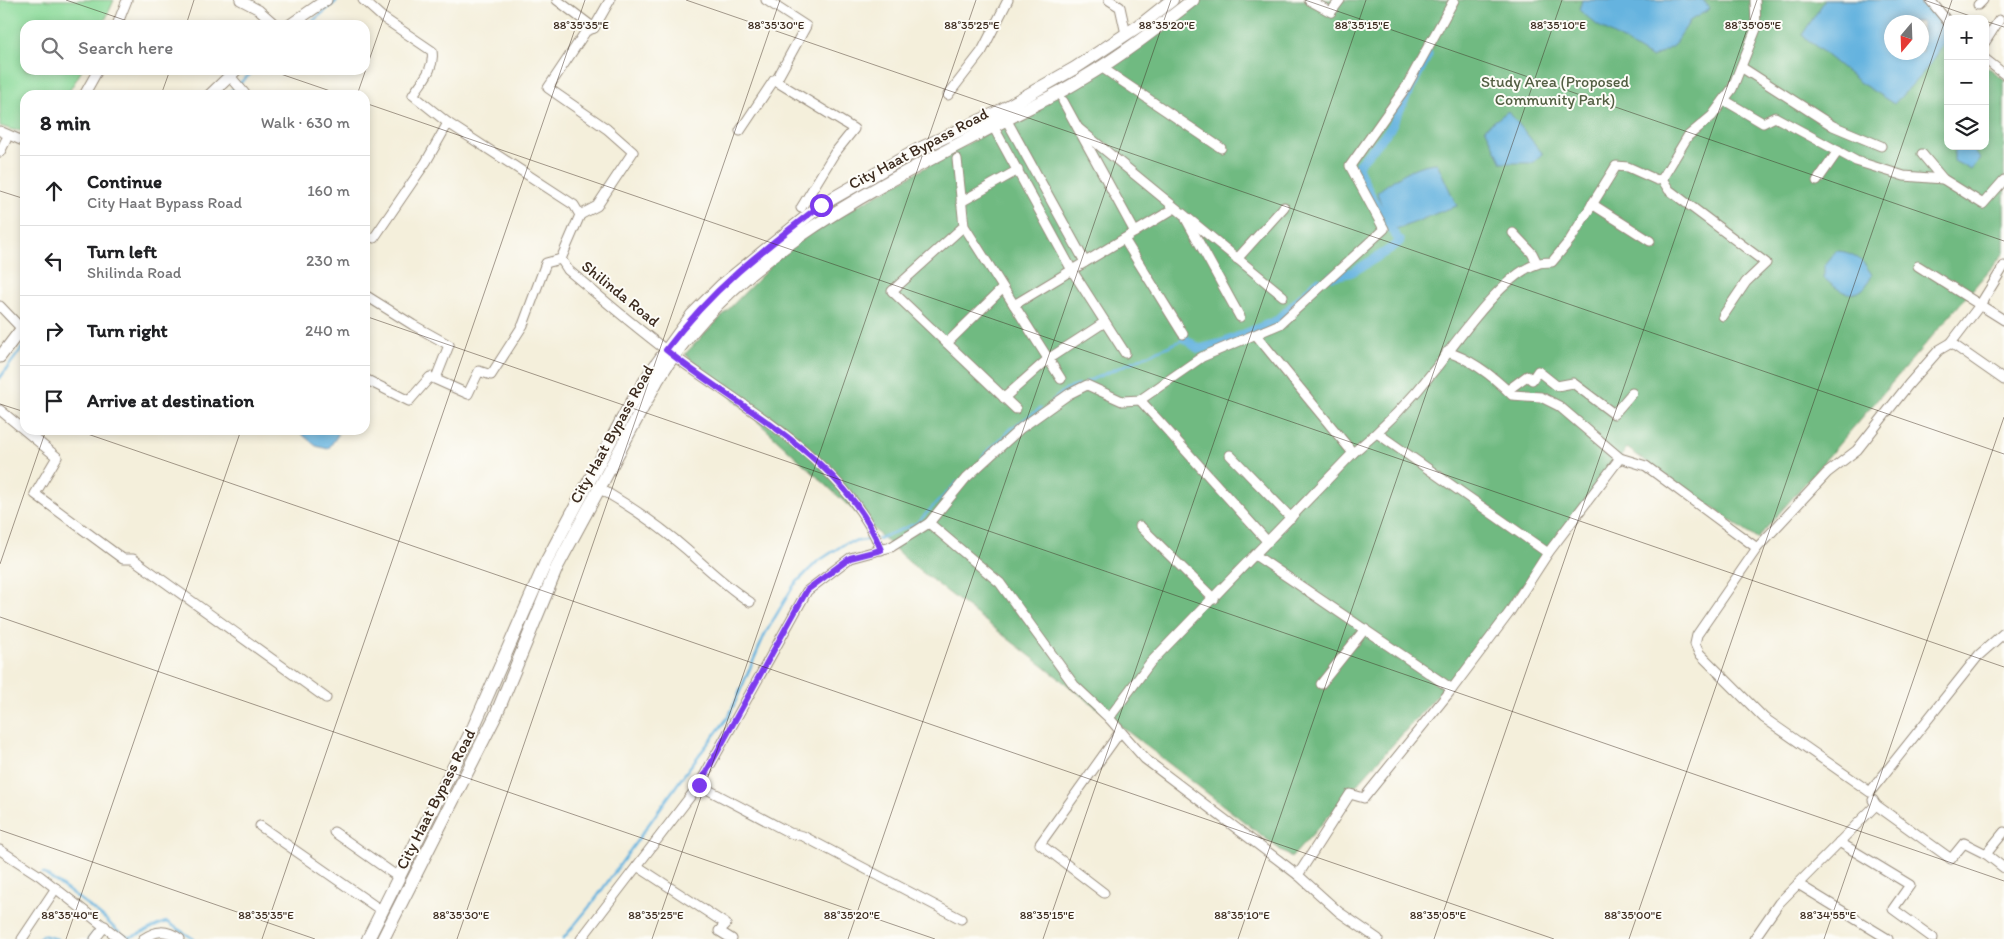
<!DOCTYPE html>
<html lang="en">
<head>
<meta charset="utf-8">
<style>
  body { margin:0; font-family:Itim,sans-serif; background:#f6f6f6; color:#202124 }
  .controls { position:absolute; right:15px; top:15px; display:grid; overflow:hidden; border-radius:10px; box-shadow:0 2px 8px #0003 }
  .controls button { width:45px; height:45px; display:grid; place-items:center; padding:0; border:0; border-bottom:1px solid #e0e0e0; background:#fff; color:#202124; font:25px sans-serif }
  .compass { position:absolute; left:1884px; top:15px; width:45px; height:45px; border-radius:50%; background:#fff; box-shadow:0 2px 8px #0003; rotate:199deg }
  .stop { position:absolute; width:15px; height:15px; margin:-11px; border:4px solid #7c3aed; border-radius:50%; background:#fff }
  .stop.end { background:#7c3aed; border-color:#fff; box-shadow:0 1px 5px #0008 }
  .list { margin:0; padding:0; list-style:none }
  h2 { display:flex; justify-content:space-between; align-items:center; height:65px; margin:0; padding:0 20px; font-size:21px }
  h2 small { font-size:16px; font-weight:400; color:#757577 }
  .list li { display:grid; grid-template-columns:32px 1fr auto; gap:15px; align-items:center; box-sizing:border-box; height:70px; padding:0 20px; border-top:1px solid #e0e0e0 }
  .list b { display:block; font-size:19px; white-space:nowrap }
  .list p { margin:0; font-size:16px; white-space:nowrap; color:#757577 }
  .list em { font-size:16px; font-style:normal; color:#757577 }
  .icon { flex:none; width:28px; height:28px; fill:none; stroke:currentColor; stroke-width:2; stroke-linecap:round; stroke-linejoin:round }
  .map { position:relative; flex:none; width:2004px; height:939px; overflow:hidden }
  .search { position:absolute; background:#fff; box-shadow:0 2px 8px #0003; left:20px; top:20px; width:350px; height:55px; display:flex; align-items:center; gap:12px; box-sizing:border-box; padding:0 18px; border-radius:15px; color:#757577; font-size:19px }
  .panel { position:absolute; background:#fff; box-shadow:0 2px 8px #0003; left:20px; top:90px; width:350px; height:345px; border-radius:15px }
  .map>svg:first-child { display:block }
  .green { fill:#8ada99; stroke:#62825c }
  .forest { fill:#6fba81; stroke:#557250; fill-rule:evenodd }
  .water { fill:#65b3df; stroke:#506e7e; fill-rule:evenodd }
  .lines { fill:none; stroke-linecap:round; stroke-linejoin:round }
  .stream { stroke:#65b3df; stroke-width:2.5 }
  .canal { stroke:#65b3df; stroke-width:9 }
  .street-casing { stroke:#988c7c; stroke-width:11 }
  .secondary-casing { stroke:#988c7c; stroke-width:13 }
  .primary-casing { stroke:#988c7c; stroke-width:14 }
  .street { stroke:#fff; stroke-width:9 }
  .secondary { stroke:#fff; stroke-width:11 }
  .primary { stroke:#fff; stroke-width:12 }
  .route { stroke:#7c3aed; stroke-width:6 }
  .ticks { fill:none; stroke:#3b2a1e; stroke-width:1; stroke-opacity:0.45 }
  .labels { text-anchor:middle; stroke-width:4; stroke-linejoin:round; paint-order:stroke }
  .park-label { font-size:16px; fill:#535f43; stroke:#fdfcf7 }
  .street-label { font-size:16px; fill:#3b2a1e; stroke:#fdfcf7 }
  .ticks-label { font-size:12px; text-anchor:middle; fill:#3b2a1e; stroke:#fdfcf7; stroke-width:4; stroke-linejoin:round; paint-order:stroke }
</style>
</head>
<body>
<div class="map">
<svg width="2004" height="939" viewBox="0 0 2004 939">
  <rect width="100%" height="100%" fill="#fdfcf7"/>
  <filter id="ink" filterUnits="userSpaceOnUse"><feTurbulence type="fractalNoise" baseFrequency=".02" numOctaves="2"/><feDisplacementMap in="SourceGraphic" scale="10" xChannelSelector="R" yChannelSelector="G"/><feConvolveMatrix kernelMatrix="1 2 1 2 8 2 1 2 1" color-interpolation-filters="sRGB"/></filter>
  <filter id="wash" filterUnits="userSpaceOnUse"><feTurbulence type="fractalNoise" baseFrequency=".0096" numOctaves="4" result="noise"/><feDisplacementMap in="SourceGraphic" scale="20" xChannelSelector="R" yChannelSelector="G"/><feGaussianBlur stdDeviation="1.12" result="paint"/><feColorMatrix in="noise" values="0 0 0 0 0 0 0 0 0 0 0 0 0 0 0 0 0 1.4 0 .05"/><feComposite in="paint" operator="in"/></filter>
  <g filter="url(#wash)">
    <rect width="100%" height="100%" fill="#f4efdb"/>
    <path class="green" d="M0 0H114L103 25H25V70H82L67 95H25V130H13L0 126Z"/>
    <path class="forest" d="M1191 0H1929L1948 25V146H1985V65L2004 79V253L1757 539 1627 448 1449 682 1291 858 909 562 685 354 795 241 1086 77ZM1892 22H1922V52H1892Z"/>
    <g class="water">
      <path d="M1582 0H1703L1710 9 1691 20 1673 46 1652 58 1597 25 1579 10Z"/>
      <path d="M1825 0H1927C1933 7 1947 19 1948 28 1950 48 1907 90 1894 104L1859 82 1802 35ZM1892 22H1922V52H1892Z"/>
      <path d="M1508 111 1543 154 1533 163H1502L1485 128Z"/>
      <path d="M1960 146 1973 151 1980 159 1971 170 1954 161V152Z"/>
      <path d="M1437 163 1457 206C1435 212 1418 223 1396 229L1385 217 1377 192C1396 178 1414 164 1437 163Z"/>
      <path d="M1836 251C1853 251 1864 261 1872 275 1860 303 1842 295 1824 278V266Z"/>
      <path d="M297 430H337L338 435 328 449 316 446Z"/>
    </g>
    <g class="lines">
      <g class="stream">
        <path d="M308 25 338 0"/>
        <path d="M226 95 255 70"/>
        <path d="M1318 281 1326 278"/>
        <path d="M0 378 25 344"/>
        <path d="M1086 382 1185 339"/>
        <path d="M1052 401 1066 389 1079 385"/>
        <path d="M982 457 1013 427 1041 408"/>
        <path d="M878 539 917 523 957 482"/>
        <path d="M43 873C64 887 84 902 104 918 110 923 119 935 128 937 136 938 156 924 167 922L194 939"/>
        <path d="M39 939 42 935 57 939"/>
        <path d="M89 939 100 926"/>
        <path d="M563 939 594 901 686 772 729 716 765 634 794 585 817 562 846 543 872 539"/>
      </g>
      <g class="canal">
        <path d="M1332 276C1339 275 1347 274 1352 272 1360 268 1398 245 1400 241 1388 227 1362 182 1358 165L1390 129 1428 55"/>
        <path d="M1185 339 1199 349 1225 342 1278 320 1318 281"/>
      </g>
    </g>
  </g>
  <g filter="url(#ink)">
    <g class="lines">
      <g class="street-casing">
        <g id="street">
          <path d="M240 0 259 10 276 25"/>
          <path d="M363 0 382 17 432 51C435 69 422 81 413 95L448 123 574 205 580 215 561 259 568 270C603 299 637 329 674 356 746 409 848 463 881 550"/>
          <path d="M557 0 594 28"/>
          <path d="M766 0 806 26 776 81"/>
          <path d="M1109 0 1120 7 1126 34"/>
          <path d="M1309 0 1331 12 1340 0"/>
          <path d="M1930 0 1948 22"/>
          <path d="M1978 5 1983 0"/>
          <path d="M117 25 127 0"/>
          <path d="M1985 42 1999 20"/>
          <path d="M1985 59 2004 74"/>
          <path d="M1101 67 1221 148"/>
          <path d="M1741 67 1833 126 1881 146"/>
          <path d="M230 76 246 95"/>
          <path d="M84 95 98 70"/>
          <path d="M948 95 982 51 1008 0"/>
          <path d="M1724 100 1763 123 1775 117 1856 161 1904 176 1943 179"/>
          <path d="M1063 101 1135 232"/>
          <path d="M1006 119 1085 262"/>
          <path d="M993 126 1073 272 1125 353"/>
          <path d="M1078 128 1283 296"/>
          <path d="M0 131 25 142"/>
          <path d="M740 131 774 80 854 129 834 154 801 208"/>
          <path d="M0 152 6 140"/>
          <path d="M1922 154 1943 179 1983 204 2004 180"/>
          <path d="M957 159 964 226 1061 379"/>
          <path d="M1662 179 1669 190 1766 263 1746 282 1723 316"/>
          <path d="M1817 181 1838 151"/>
          <path d="M961 202 1018 170"/>
          <path d="M1592 204 1650 241"/>
          <path d="M580 215 597 206 633 152 607 129 548 88 586 31 594 28 610 0"/>
          <path d="M1186 219 1240 317"/>
          <path d="M964 226 892 291 1016 409"/>
          <path d="M1513 233 1532 253 1537 263"/>
          <path d="M374 238 426 162 448 123"/>
          <path d="M1124 239 1183 334"/>
          <path d="M1237 259 1284 207"/>
          <path d="M1918 266 2004 320"/>
          <path d="M2004 266 1980 305 1951 343 1939 350 1909 384 1857 450 1827 473 1757 548 1697 635 1695 644 1699 653 1764 718 1870 792 1979 655 2004 633"/>
          <path d="M365 295 413 325 449 345 436 378"/>
          <path d="M1014 305 1175 208"/>
          <path d="M0 306 22 329"/>
          <path d="M1256 335 1353 453"/>
          <path d="M947 343 1003 288"/>
          <path d="M1951 343 2004 380"/>
          <path d="M1447 352C1471 359 1494 377 1512 395L1541 397 1559 406 1620 458 1646 466 1757 548"/>
          <path d="M365 379 409 401 430 377 468 394 479 371 491 375 523 325 546 263 561 259"/>
          <path d="M1508 390 1527 376 1532 380 1538 371 1557 386 1573 383 1614 414 1632 393"/>
          <path d="M1004 398 1048 359 1105 322"/>
          <path d="M1140 400 1268 542"/>
          <path d="M0 410 57 457 35 494 123 559H133L326 698"/>
          <path d="M1230 455 1291 518"/>
          <path d="M599 488C630 506 661 527 687 550 708 569 727 587 750 602"/>
          <path d="M929 523 1000 583 1074 685 1109 718 1145 759 1298 875 1339 912 1378 939"/>
          <path d="M1140 526 1214 599"/>
          <path d="M1548 553 1620 458"/>
          <path d="M1255 555 1452 689 1509 613 1548 553 1377 433"/>
          <path d="M1321 684 1365 629"/>
          <path d="M1109 718 1150 663 1353 453C1384 428 1412 399 1436 368 1458 340 1503 274 1537 264 1541 262 1547 262 1552 262L1570 240 1616 166 1628 167 1657 180 1662 179 1688 136 1712 116 1732 89 1756 29 1755 0"/>
          <path d="M699 785 790 833 803 836 961 919"/>
          <path d="M1873 800 1876 805 1951 859 1964 843 1986 854 2004 832"/>
          <path d="M260 826 382 911"/>
          <path d="M334 832 398 877"/>
          <path d="M1839 842 1910 885 1893 909 1933 938"/>
          <path d="M0 850 40 876 120 939"/>
          <path d="M1986 854 2004 868"/>
          <path d="M637 866 726 924 719 931 732 939"/>
          <path d="M1298 875 1350 794 1364 798 1452 689"/>
          <path d="M1798 884 1888 939"/>
          <path d="M1104 893 1040 844 1120 732"/>
          <path d="M22 939 56 888"/>
          <path d="M95 939 105 926"/>
          <path d="M143 939C156 930 166 929 180 939"/>
          <path d="M581 939 699 785 807 591 850 558 891 547 929 523 966 478 1021 428 1069 394 1087 385 1122 401 1140 400 1202 357 1280 324 1384 229 1350 166 1406 87 1454 0"/>
          <path d="M1754 939 1779 903 1876 805"/>
        </g>
      </g>
      <g class="secondary-casing">
        <g id="secondary">
          <path d="M290 25 326 0"/>
          <path d="M210 95 236 70"/>
          <path d="M0 357 25 324"/>
        </g>
      </g>
      <g class="primary-casing">
        <g id="primary">
          <path d="M368 939 474 726 546 562 626 412 650 373 692 315 721 286 821 205 919 149 996 113 1075 68 1143 23 1172 0"/>
          <path d="M383 939 496 715 557 567 658 379C737 251 880 186 1009 118 1033 105 1059 94 1082 79 1121 56 1157 28 1193 0"/>
        </g>
      </g>
      <use href="#street" class="street"/>
      <use href="#secondary" class="secondary"/>
      <use href="#primary" class="primary"/>
    </g>
  </g>
  <g class="lines" filter="url(#ink)">
    <path class="route" d="M699 785 807 590 850 558 881 550C846 457 739 409 666 350 712 289 761 251 821 205"/>
  </g>
  <path class="ticks" d="M66 0 139 25M686 0 2004 454M1305 0 2004 241M1924 0 1979 19M1985 21 2004 27M186 25 194 0M269 70 342 95M161 95 170 70M357 95 390 0M365 103 2004 667M0 191 25 199M365 316 2004 881M0 404 25 412M76 430 1554 939M0 564 46 430M0 617 935 939M0 830 315 939M66 939 241 430M262 939 585 0M457 939 780 0M652 939 976 0M848 939 1171 0M1043 939 1366 0M1238 939 1562 0M1434 939 1757 0M1629 939 1952 0M1824 939 2004 417"/>
  <g class="labels">
    <g class="park-label">
      <text x="1555" y="87">Study Area (Proposed<tspan x="1555" dy="18">Community Park)</tspan></text>
    </g>
    <g class="street-label">
      <text transform="translate(918 148) rotate(-28)" y="6">City Haat Bypass Road</text>
      <text transform="translate(621 293) rotate(39)" y="6">Shilinda Road</text>
      <text transform="translate(611 434) rotate(-61)" y="6">City Haat Bypass Road</text>
      <text transform="translate(435 799) rotate(-63)" y="6">City Haat Bypass Road</text>
    </g>
  </g>
  <g class="ticks-label">
    <text x="581" y="29">88°35'35"E</text>
    <text x="776" y="29">88°35'30"E</text>
    <text x="972" y="29">88°35'25"E</text>
    <text x="1167" y="29">88°35'20"E</text>
    <text x="1362" y="29">88°35'15"E</text>
    <text x="1558" y="29">88°35'10"E</text>
    <text x="1753" y="29">88°35'05"E</text>
    <text x="70" y="919">88°35'40"E</text>
    <text x="266" y="919">88°35'35"E</text>
    <text x="461" y="919">88°35'30"E</text>
    <text x="656" y="919">88°35'25"E</text>
    <text x="852" y="919">88°35'20"E</text>
    <text x="1047" y="919">88°35'15"E</text>
    <text x="1242" y="919">88°35'10"E</text>
    <text x="1438" y="919">88°35'05"E</text>
    <text x="1633" y="919">88°35'00"E</text>
    <text x="1828" y="919">88°34'55"E</text>
  </g>
</svg>
<div class="controls">
<button>+</button>
<button>−</button>
<button><svg class="icon" aria-label="layers" viewBox="0 0 24 24"><path d="M12 4l9 5-9 5-9-5zM3 14l9 5 9-5"/></svg></button>
</div>
<svg class="compass" viewBox="-18 -18 36 36"><path d="M0-13l5 13h-10z" fill="#e53935"/><path d="M0 13l5-13h-10z" fill="#757577"/></svg>
<div class="stop" style="left:821px;top:205px"></div>
<div class="stop end" style="left:699px;top:785px"></div>
<div class="search"><svg class="icon" aria-label="search" viewBox="0 0 24 24"><circle cx="10" cy="10" r="6"/><path d="M15 15l6 6"/></svg>Search here</div>
<section class="panel">
<h2>8 min<small>Walk · 630 m</small></h2>
<ul class="list">
<li><svg class="icon" aria-label="ahead" viewBox="0 0 24 24"><path d="M12 20V5M6 11l6-6 6 6"/></svg><div><b>Continue</b><p>City Haat Bypass Road</p></div><em>160 m</em></li>
<li><svg class="icon" aria-label="left" viewBox="0 0 24 24"><path d="M17 20v-9H6M10 6l-5 5 5 5"/></svg><div><b>Turn left</b><p>Shilinda Road</p></div><em>230 m</em></li>
<li><svg class="icon" aria-label="right" viewBox="0 0 24 24"><path d="M7 20v-9h11M14 6l5 5-5 5"/></svg><div><b>Turn right</b></div><em>240 m</em></li>
<li><svg class="icon" aria-label="arrive" viewBox="0 0 24 24"><path d="M6 21V4h12l-3 4 3 4H6"/></svg><div><b>Arrive at destination</b></div></li>
</ul>
</section>
</div>
</body>
</html>
